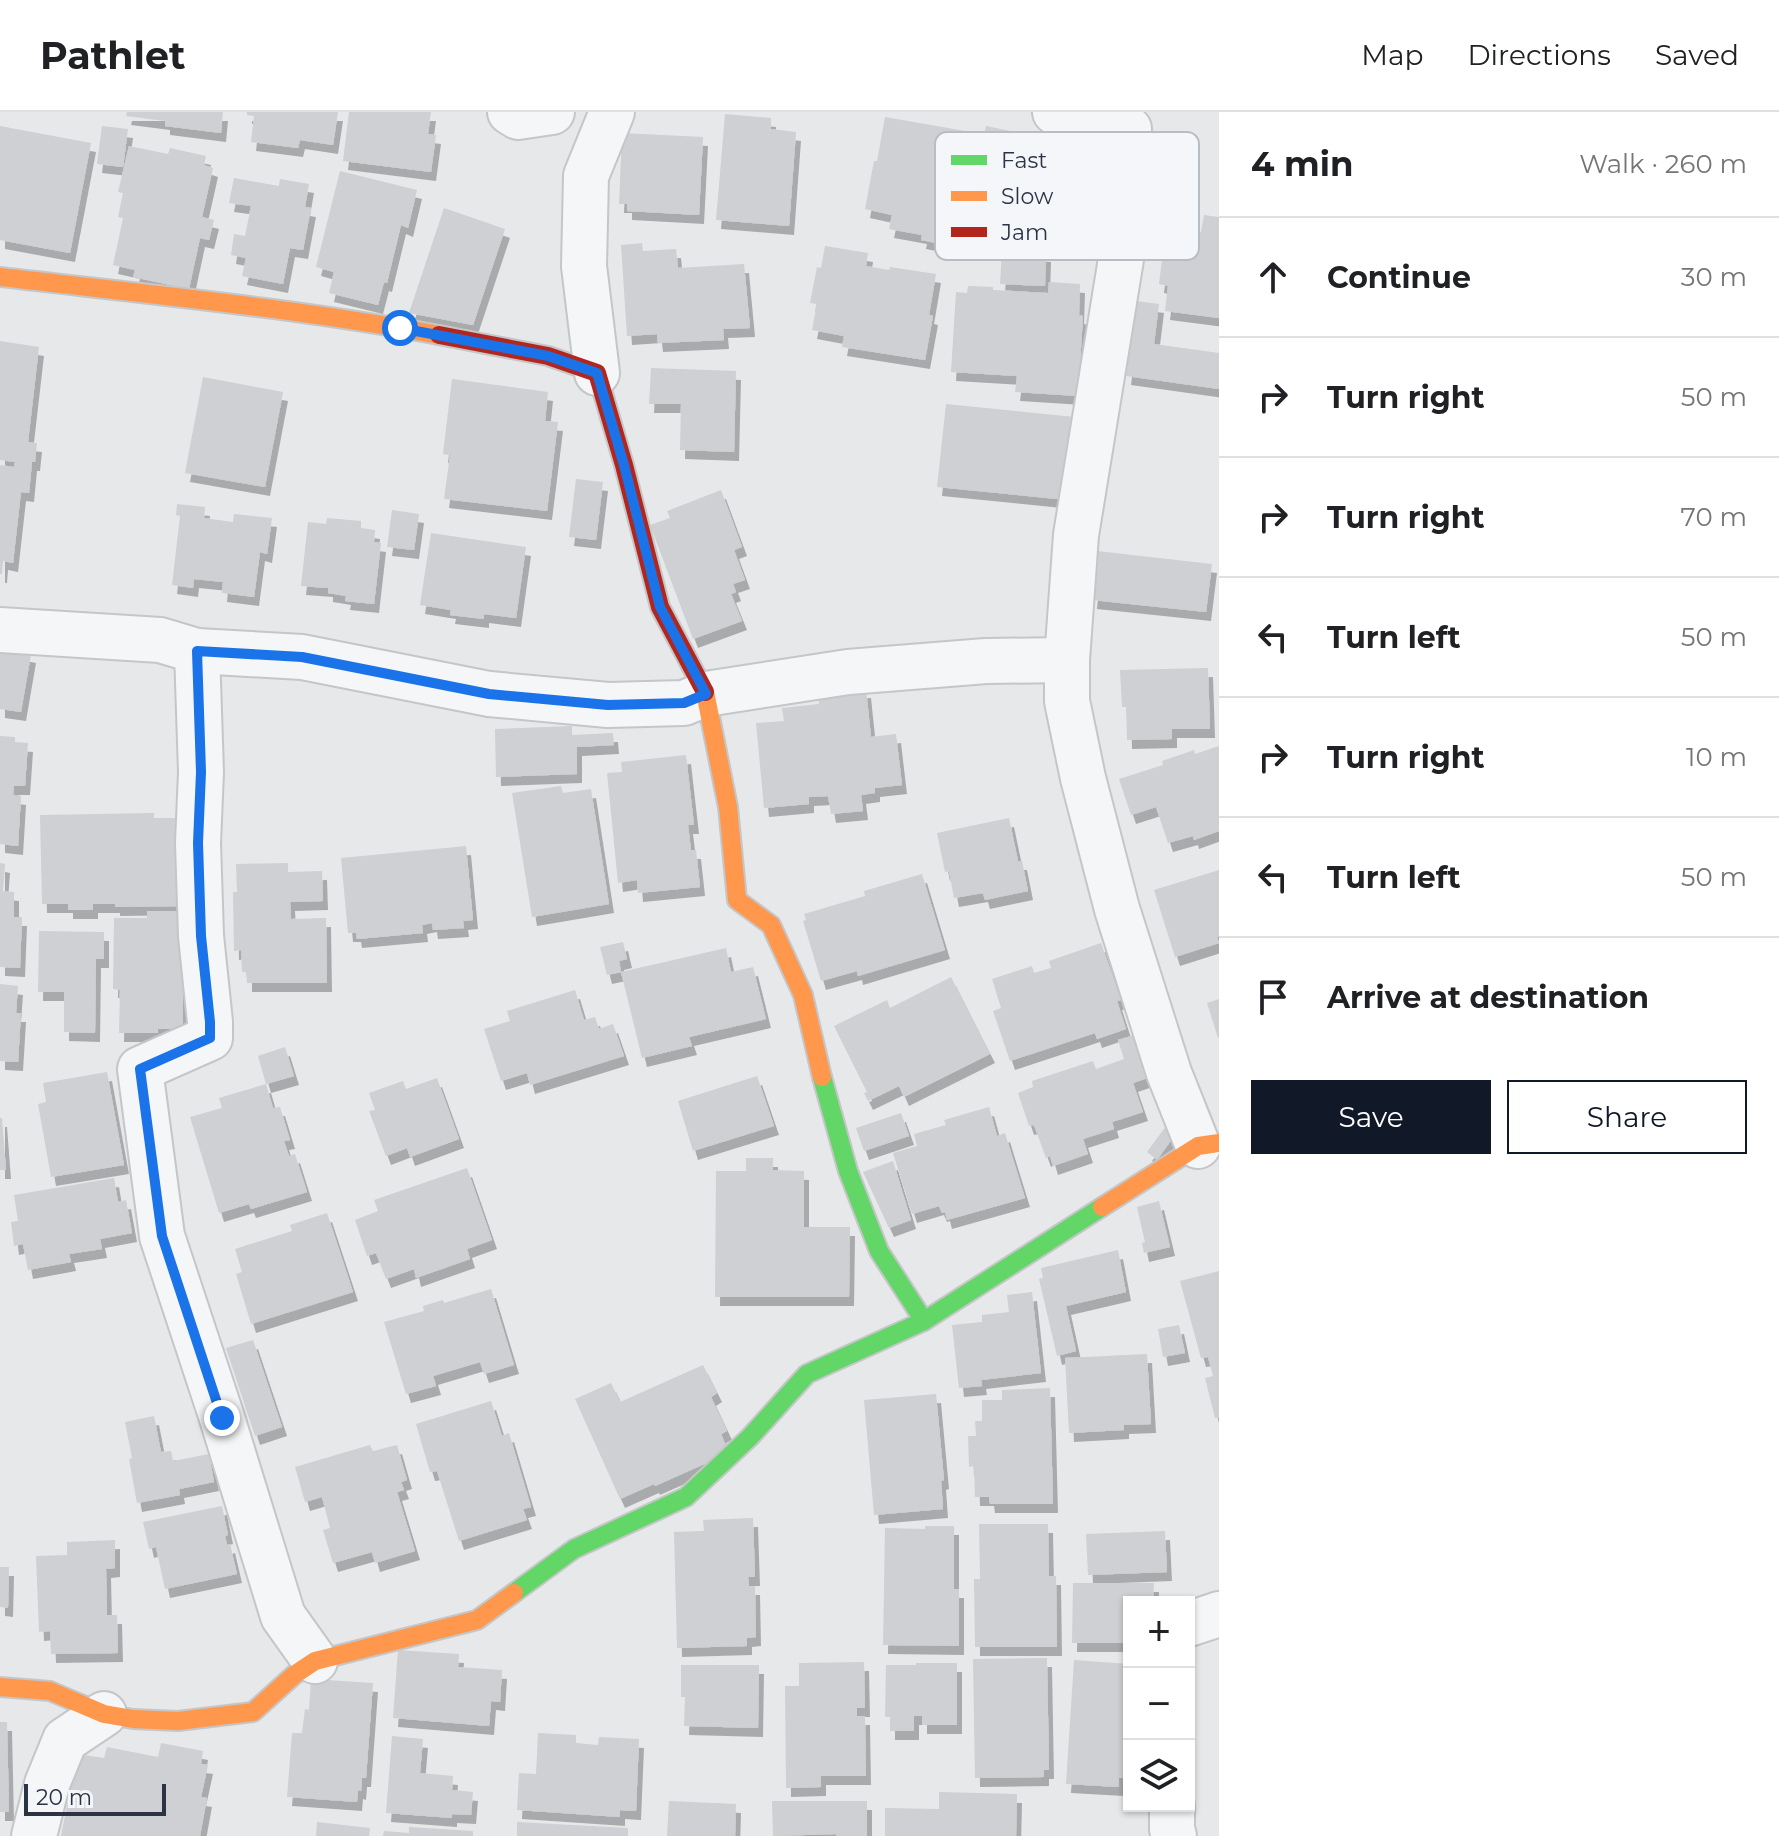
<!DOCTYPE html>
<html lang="en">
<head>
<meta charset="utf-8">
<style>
  body { margin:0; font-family:Montserrat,sans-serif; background:#f2f2f2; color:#202124 }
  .controls { position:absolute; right:24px; bottom:24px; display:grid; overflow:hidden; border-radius:0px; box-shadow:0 2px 6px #0004 }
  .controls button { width:72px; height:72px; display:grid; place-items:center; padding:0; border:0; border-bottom:2px solid #e0e0e0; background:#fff; color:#202124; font:40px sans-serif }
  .scale { position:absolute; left:24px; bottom:20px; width:142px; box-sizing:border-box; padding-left:8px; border:4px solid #2b3445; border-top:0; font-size:22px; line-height:28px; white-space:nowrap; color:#2b3445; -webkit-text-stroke:6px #f4f6f9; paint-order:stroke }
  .stop { position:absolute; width:24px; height:24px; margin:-18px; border:6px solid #1a73e8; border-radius:50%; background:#fff }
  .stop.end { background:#1a73e8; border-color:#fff; box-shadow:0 2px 8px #0008 }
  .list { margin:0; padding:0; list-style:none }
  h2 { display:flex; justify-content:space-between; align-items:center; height:104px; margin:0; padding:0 32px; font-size:34px }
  h2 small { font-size:26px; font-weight:400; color:#757577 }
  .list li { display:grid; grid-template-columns:52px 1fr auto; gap:24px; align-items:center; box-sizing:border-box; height:120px; padding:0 32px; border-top:2px solid #e0e0e0 }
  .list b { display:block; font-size:30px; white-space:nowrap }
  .list em { font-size:26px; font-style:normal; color:#757577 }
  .actions { display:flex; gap:16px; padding:24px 32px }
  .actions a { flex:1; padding:18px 0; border:2px solid #111827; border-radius:0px; text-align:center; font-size:28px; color:#111827 }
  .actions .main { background:#111827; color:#fff }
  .icon { flex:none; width:44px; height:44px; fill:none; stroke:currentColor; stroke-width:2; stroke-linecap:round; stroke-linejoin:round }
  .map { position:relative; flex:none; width:1219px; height:1724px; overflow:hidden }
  header { display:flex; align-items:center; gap:48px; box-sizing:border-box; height:112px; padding:0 40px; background:#fff; border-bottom:2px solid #e0e0e0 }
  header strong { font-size:38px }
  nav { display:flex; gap:44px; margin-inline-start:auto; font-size:28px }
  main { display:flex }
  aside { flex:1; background:#fff }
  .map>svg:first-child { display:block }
  .building { fill:#ced0d3; filter:url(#shadow) }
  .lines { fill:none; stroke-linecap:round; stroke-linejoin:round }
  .street-casing { stroke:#c4c6c8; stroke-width:48 }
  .fast-casing { stroke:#c4c6c8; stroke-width:22 }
  .slow-casing { stroke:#c4c6c8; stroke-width:22 }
  .jam-casing { stroke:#c4c6c8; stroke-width:22 }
  .street { stroke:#f5f6f7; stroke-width:44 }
  .fast { stroke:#63d668; stroke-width:18 }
  .slow { stroke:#ff974d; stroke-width:18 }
  .jam { stroke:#b3261e; stroke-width:18 }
  .route { stroke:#1a73e8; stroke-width:10 }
  .key { fill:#f4f6f9; stroke:#b8bcc3; stroke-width:2 }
  .key-label { font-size:22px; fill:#2b3445 }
</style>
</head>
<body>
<header>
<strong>Pathlet</strong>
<nav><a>Map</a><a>Directions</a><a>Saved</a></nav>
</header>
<main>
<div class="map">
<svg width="1219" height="1724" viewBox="0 0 1219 1724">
  <defs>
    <filter id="shadow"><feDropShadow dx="5" dy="9" stdDeviation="0" flood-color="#0004"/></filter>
  </defs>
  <rect width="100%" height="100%" fill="#e6e8ea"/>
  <g class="building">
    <path d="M127 0H223L221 21 165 14V9L126 4Z"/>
    <path d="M247 0H338L333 33 300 28 298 36 251 30 254 4 247 3Z"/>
    <path d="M349 0H431L428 22 436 23 431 60 343 49Z"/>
    <path d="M725 2 771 6V17L796 20 789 114 716 108Z"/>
    <path d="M885 5 971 20 961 74 968 75 957 135 921 128 922 123 889 117 892 103 865 97 874 49H877Z"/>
    <path d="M0 14 91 31 70 141 0 128Z"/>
    <path d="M102 14 128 17 123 55 97 52Z"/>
    <path d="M986 14 1020 21 999 125 965 119Z"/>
    <path d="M622 21 703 25 699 103 627 99V92H619Z"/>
    <path d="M129 34 168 42 170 36 206 44 204 53 213 56 202 105 214 108 209 128 200 126 189 177 133 165 135 158 113 153 123 106 118 105 123 81 118 80Z"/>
    <path d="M340 59 417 78 408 116 401 113 387 171 384 170 378 193 329 181 334 160 316 155Z"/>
    <path d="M234 66 279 74 280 67 309 72 305 95 311 96 303 138 290 136 283 172 242 164 246 146 231 143 234 122 245 124 251 94 229 91Z"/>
    <path d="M444 96 505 117 473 213 409 201Z"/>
    <path d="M1204 103 1219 105V206L1165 199 1168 174 1159 172 1166 116 1201 120Z"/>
    <path d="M642 131 643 139 676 137 678 156 744 152 750 216 723 217 724 228 658 231 657 222 627 224 621 133Z"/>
    <path d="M825 134 868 141 866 154 889 158 890 155 936 162 929 203 933 204 925 248 842 235 844 224 812 218 817 192 810 191 817 155 821 156Z"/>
    <path d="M1002 139 1046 141 1045 174 1000 172Z"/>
    <path d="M1049 170 1080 172 1079 203 1083 204 1078 284 1015 280 1017 264 951 260 956 180 967 181 968 174 993 175V178L1048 181Z"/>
    <path d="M1136 189 1159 192 1154 232 1219 241V277L1126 264Z"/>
    <path d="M0 229 39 235 28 330 37 331 35 350H32L29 381 21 380 13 451 3 449 2 462H0V353L14 355 15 350 0 348Z"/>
    <path d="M651 256 736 259 734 340 680 338 681 292H649Z"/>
    <path d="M203 265 283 280 265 375 185 361Z"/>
    <path d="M452 267 548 280 545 309 558 310 547 399 444 387 450 343 443 342Z"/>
    <path d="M946 292 1075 305 1067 388 937 375Z"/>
    <path d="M576 367 603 370 596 428 569 425Z"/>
    <path d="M721 378 742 435 734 438 745 468 733 472 736 480 731 482 742 509 693 527 650 413 670 406 667 399Z"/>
    <path d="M177 392 205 395 204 406 233 410 234 402 272 406 267 442 260 440 254 485 222 481 223 470 194 467 193 476 172 473 180 404 176 403Z"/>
    <path d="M392 398 419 402 414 438 387 435Z"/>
    <path d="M327 406 361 409V416L375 418 374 430 381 431 374 492 345 489 346 484 328 481V476L301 474 308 410 326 412Z"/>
    <path d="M431 421 526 435 516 506 484 502V507L450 503 451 498 420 493Z"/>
    <path d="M1097 439 1212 452 1206 500 1092 488Z"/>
    <path d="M0 536 31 542 21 600 0 597Z"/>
    <path d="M1208 556 1210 617H1172V627L1127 628 1126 595H1122L1120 558Z"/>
    <path d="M866 577 871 625 896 622 902 673 875 676V681L861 683 863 699 831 702 828 684 809 685V692L764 696 756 611 784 609 782 596 819 592 818 581Z"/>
    <path d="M572 614V623L613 621 614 633 577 635V662L496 665 495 617Z"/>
    <path d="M0 624 15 625V630L28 631 25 674H14L13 683 21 684 18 734 0 732Z"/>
    <path d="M1219 634V719L1194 728 1193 724 1168 731 1156 695 1131 703 1119 667 1163 653 1162 649 1194 638 1195 642Z"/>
    <path d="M686 643 694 713H688L691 738H696L700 775 638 781 637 768 618 771 607 661 622 660 621 650Z"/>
    <path d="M561 674 563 681 591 677 609 792 532 805 512 681Z"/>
    <path d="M154 701V706H188V794L115 795V792H93V798H68V792H42L40 703Z"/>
    <path d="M1009 706 1018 749H1022L1028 779 985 788 983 781 954 786 949 759 945 760 937 721Z"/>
    <path d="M466 734 473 808 463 809 464 816 433 818 432 811 422 813 423 821 357 827 356 821H348L341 746Z"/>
    <path d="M0 751 5 752 3 779 14 780V805H22L20 856 0 855Z"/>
    <path d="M288 751V760L322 759 323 789 290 790 291 807 326 806 327 871H247V860H242L241 838 234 839 233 780H237L236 752Z"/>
    <path d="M1219 758V825H1217L1219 831 1175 845 1154 778Z"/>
    <path d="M922 762 945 838 858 864 857 859 821 869 803 809 806 808 804 802 865 784 864 779Z"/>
    <path d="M147 799H189V877H183V917H158V921H119L120 878 113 877 114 806H147Z"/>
    <path d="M39 819 104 820V847H96L95 921 64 920V880H38Z"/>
    <path d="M623 830 627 847 619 849 621 860 726 836 731 860 753 855 766 907 689 925 692 934 642 946 621 860 607 863 600 835Z"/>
    <path d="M1101 831 1121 888 1117 889 1126 917 1097 927 1095 921 1010 949 993 899 1001 896 992 867 1032 854 1034 861 1051 856 1049 849Z"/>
    <path d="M951 865 990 942 904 985 899 974 868 989 864 981 867 980 834 914 887 888 890 896Z"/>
    <path d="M0 872 18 874 16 901H21L18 950 0 949Z"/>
    <path d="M575 878 584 908 595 905 599 917 613 912 624 944 530 973 527 961 501 969 484 917 510 909 507 899Z"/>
    <path d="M1219 887V926H1218L1207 891Z"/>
    <path d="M1141 921 1156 963 1133 971 1143 1000 1112 1010 1114 1017 1083 1027 1088 1042 1053 1054 1050 1044 1046 1046 1034 1013 1029 1014 1018 981 1033 975 1032 969 1093 949 1096 957 1124 947 1118 928Z"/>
    <path d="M285 935 294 964 266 972 258 944Z"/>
    <path d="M107 960 124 1053 51 1065 38 992 46 990 43 971Z"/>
    <path d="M757 964 774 1014 693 1039 678 989Z"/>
    <path d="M437 966 459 1027 410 1045 407 1036 386 1044 369 999 375 998 369 981 403 969 406 977Z"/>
    <path d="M266 972 273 996 280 995 290 1028 284 1029 289 1044 295 1042 307 1080 251 1097 249 1092 219 1101 190 1005 222 996 219 986Z"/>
    <path d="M989 995 997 1024 1005 1021 1025 1086 947 1108 945 1100 942 1101 939 1094 912 1102 893 1041 917 1034 914 1022 946 1013 944 1008Z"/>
    <path d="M901 1001 909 1024 864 1039 856 1016Z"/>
    <path d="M0 1006H2L6 1058H0Z"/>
    <path d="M1169 1010 1179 1017 1157 1048 1147 1040Z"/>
    <path d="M746 1046H773V1058L804 1059V1115H850L849 1185H715L716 1059H746Z"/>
    <path d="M893 1049 911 1108 889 1116 863 1060Z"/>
    <path d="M467 1056 492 1128 467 1137 470 1147 416 1166 414 1157 386 1167 376 1141 367 1144 355 1108 378 1099 374 1088Z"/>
    <path d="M114 1066 118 1090 126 1088 132 1121 100 1127 102 1137 69 1142 71 1150 28 1158 23 1132 14 1134 11 1110 18 1109 14 1083Z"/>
    <path d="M1159 1089 1170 1135 1144 1141 1142 1131 1145 1130 1137 1095Z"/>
    <path d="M327 1101 353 1180 251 1212 236 1162 242 1160 235 1137 292 1119 290 1113Z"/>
    <path d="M1118 1138 1126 1180 1066 1194 1076 1239 1057 1244 1039 1167 1043 1166 1041 1156Z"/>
    <path d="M1219 1159V1306H1215L1205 1266 1213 1264 1208 1245 1201 1246 1180 1169Z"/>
    <path d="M491 1177 514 1253 484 1262 480 1250 433 1264 436 1274 406 1282 384 1210 424 1199 423 1194 443 1188 444 1191Z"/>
    <path d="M1032 1180 1041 1261 981 1268 982 1274 959 1276 952 1213 982 1210V1203L1009 1200 1007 1183Z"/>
    <path d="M1179 1213 1185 1241 1163 1245 1158 1217Z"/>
    <path d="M253 1228 282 1315 255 1324 226 1236Z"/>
    <path d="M1147 1242 1151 1312 1124 1313V1318L1069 1321 1065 1246Z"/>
    <path d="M703 1253 717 1281 711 1285 727 1319 721 1322 729 1341 655 1374 654 1372 620 1387 575 1287 611 1271 620 1290Z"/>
    <path d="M1050 1276 1053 1392H990L989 1385H975L974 1354 969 1355 968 1324H976L975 1309H982V1288H1002V1278Z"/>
    <path d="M936 1282 944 1368 941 1369 943 1397 874 1403 864 1288Z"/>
    <path d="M491 1289 502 1324 509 1321 531 1395 523 1397 527 1408 459 1429 437 1359 430 1360 416 1312Z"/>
    <path d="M154 1304 161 1340 171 1339 173 1349 209 1342 214 1370 179 1377 180 1383 137 1391 129 1347 132 1346 125 1310Z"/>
    <path d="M370 1333 373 1339 397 1333 407 1368 401 1370 404 1378 397 1380 415 1439 375 1451 372 1440 333 1451 323 1418 330 1416 322 1385 305 1390 295 1355Z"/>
    <path d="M222 1394 228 1423 225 1424 227 1433 230 1432 237 1462 165 1477 156 1435 149 1437 143 1410Z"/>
    <path d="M753 1406 755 1465H748L749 1474H755L756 1525 747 1526V1534L677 1536 674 1420 704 1419 703 1408Z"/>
    <path d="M979 1412H1048L1049 1464H1056L1057 1535H975L974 1467H980Z"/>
    <path d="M925 1414H954V1477H959V1534L883 1533 885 1416 925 1417Z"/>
    <path d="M1165 1419 1167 1460 1088 1463 1086 1422Z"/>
    <path d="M115 1428V1456L106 1457 107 1503H117L118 1541 51 1542 50 1519 39 1520 36 1444 67 1443V1430Z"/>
    <path d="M0 1455H9L8 1496 0 1495Z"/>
    <path d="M1073 1471H1154L1153 1490H1129V1531H1072Z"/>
    <path d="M398 1538 459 1542 458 1555 502 1558 500 1590 491 1589 489 1614 393 1606Z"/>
    <path d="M1047 1546 1049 1658H1044V1665L975 1666 973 1547Z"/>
    <path d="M1074 1548 1129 1552V1666H1119V1675L1066 1672Z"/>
    <path d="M864 1550 865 1596H857V1604H865L866 1664H821V1675L786 1676 785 1574H799V1551Z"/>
    <path d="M916 1551H957V1613H922V1604H914V1619H890V1605H885L886 1553H916Z"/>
    <path d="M681 1553H759L758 1616 684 1614 685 1585H681Z"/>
    <path d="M311 1567 373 1571 366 1666H362L361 1679 358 1678 357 1690 287 1685 292 1621H302L305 1597 309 1598Z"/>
    <path d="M0 1610H7L9 1700H0Z"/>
    <path d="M538 1621 576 1623V1631L598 1633 599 1625 639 1627 636 1699 620 1698V1705L517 1698 519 1661 536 1662Z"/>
    <path d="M392 1624 423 1627 420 1661 453 1664 452 1678 473 1680 471 1703 452 1702V1706L386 1701Z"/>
    <path d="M161 1631 203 1639 201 1652 208 1653 201 1685 207 1686 200 1724H61L77 1642 104 1646 107 1635 158 1645Z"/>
    <path d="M939 1680 1017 1682 1016 1724H885V1696L939 1697Z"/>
    <path d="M669 1689 736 1692 735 1724H667Z"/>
    <path d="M772 1689H867V1724H836V1722L773 1724Z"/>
    <path d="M317 1710 370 1716 369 1724H316Z"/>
    <path d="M517 1710 628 1716V1724H517Z"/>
    <path d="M409 1715 473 1719V1724H383L384 1719 409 1721Z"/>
  </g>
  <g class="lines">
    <g class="street-casing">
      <g id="street">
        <path d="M510 0 518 5 552 0"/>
        <path d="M1055 0 1129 17V98L1076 423 1067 548V589L1083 666 1117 797 1169 961 1198 1034"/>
        <path d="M597 261 584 154 586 64 612 0"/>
        <path d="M0 518 160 528 197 539 302 545 489 582 608 593 684 591 706 582 848 560 986 549 1067 548"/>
        <path d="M197 539 201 660 198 731 201 824 210 910V926L140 957 162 1124 222 1306 283 1504 315 1549"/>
        <path d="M1189 1512 1219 1502"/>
        <path d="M1172 1694V1717L1174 1724"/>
        <path d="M34 1724 47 1672 65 1628 104 1602"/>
      </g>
    </g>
    <g class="fast-casing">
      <g id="fast">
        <path d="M822 965 848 1059 879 1139 924 1209"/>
        <path d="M514 1481 574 1437 686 1385 750 1325 807 1262 924 1209 1102 1095"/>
      </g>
    </g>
    <g class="slow-casing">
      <g id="slow">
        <path d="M0 165C146 182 294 196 439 223"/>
        <path d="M705 580 728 695 737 788 771 813 803 883 822 965"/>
        <path d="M1102 1095 1198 1034 1219 1031"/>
        <path d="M0 1575 50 1579 104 1602 133 1607 178 1609 253 1600 294 1563 315 1549 477 1508 514 1481"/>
      </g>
    </g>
    <g class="jam-casing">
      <path id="jam" d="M439 223 548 244 597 261 624 353 660 495 705 580"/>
    </g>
    <use href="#street" class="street"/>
    <use href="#fast" class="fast"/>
    <use href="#slow" class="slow"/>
    <use href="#jam" class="jam"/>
  </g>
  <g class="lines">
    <path class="route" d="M222 1306 162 1124 140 957 210 926V910L201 824 198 731 201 660 197 539 302 545 489 582 608 593 684 591 706 582 660 495 624 353 597 261 548 244 400 216"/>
  </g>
  <rect x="935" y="20" width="264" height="128" rx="12" class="key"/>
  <rect x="951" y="43" width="36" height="10" fill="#63d668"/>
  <rect x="951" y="79" width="36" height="10" fill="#ff974d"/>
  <rect x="951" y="115" width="36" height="10" fill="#b3261e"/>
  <g class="key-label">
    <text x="1001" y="56">Fast</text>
    <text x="1001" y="92">Slow</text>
    <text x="1001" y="128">Jam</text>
  </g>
</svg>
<div class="controls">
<button>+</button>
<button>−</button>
<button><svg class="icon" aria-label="layers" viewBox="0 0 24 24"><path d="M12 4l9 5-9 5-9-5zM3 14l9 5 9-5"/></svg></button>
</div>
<div class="scale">20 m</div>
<div class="stop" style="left:400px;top:216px"></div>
<div class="stop end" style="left:222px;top:1306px"></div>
</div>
<aside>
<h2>4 min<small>Walk · 260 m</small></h2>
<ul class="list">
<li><svg class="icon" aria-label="ahead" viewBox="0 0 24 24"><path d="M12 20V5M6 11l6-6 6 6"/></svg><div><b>Continue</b></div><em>30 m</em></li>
<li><svg class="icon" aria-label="right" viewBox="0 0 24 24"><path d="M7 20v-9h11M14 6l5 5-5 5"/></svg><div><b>Turn right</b></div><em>50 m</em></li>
<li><svg class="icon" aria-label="right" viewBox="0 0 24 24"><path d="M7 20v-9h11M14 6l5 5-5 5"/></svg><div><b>Turn right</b></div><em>70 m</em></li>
<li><svg class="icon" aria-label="left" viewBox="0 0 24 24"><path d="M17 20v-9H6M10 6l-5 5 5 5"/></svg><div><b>Turn left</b></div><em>50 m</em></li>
<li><svg class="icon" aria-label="right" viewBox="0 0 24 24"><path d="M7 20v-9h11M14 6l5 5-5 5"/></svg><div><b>Turn right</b></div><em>10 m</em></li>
<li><svg class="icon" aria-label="left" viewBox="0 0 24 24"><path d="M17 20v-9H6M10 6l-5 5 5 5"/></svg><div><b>Turn left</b></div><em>50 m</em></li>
<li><svg class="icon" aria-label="arrive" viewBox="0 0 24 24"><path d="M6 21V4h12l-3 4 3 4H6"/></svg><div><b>Arrive at destination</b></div></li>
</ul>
<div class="actions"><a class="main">Save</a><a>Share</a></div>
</aside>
</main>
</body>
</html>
